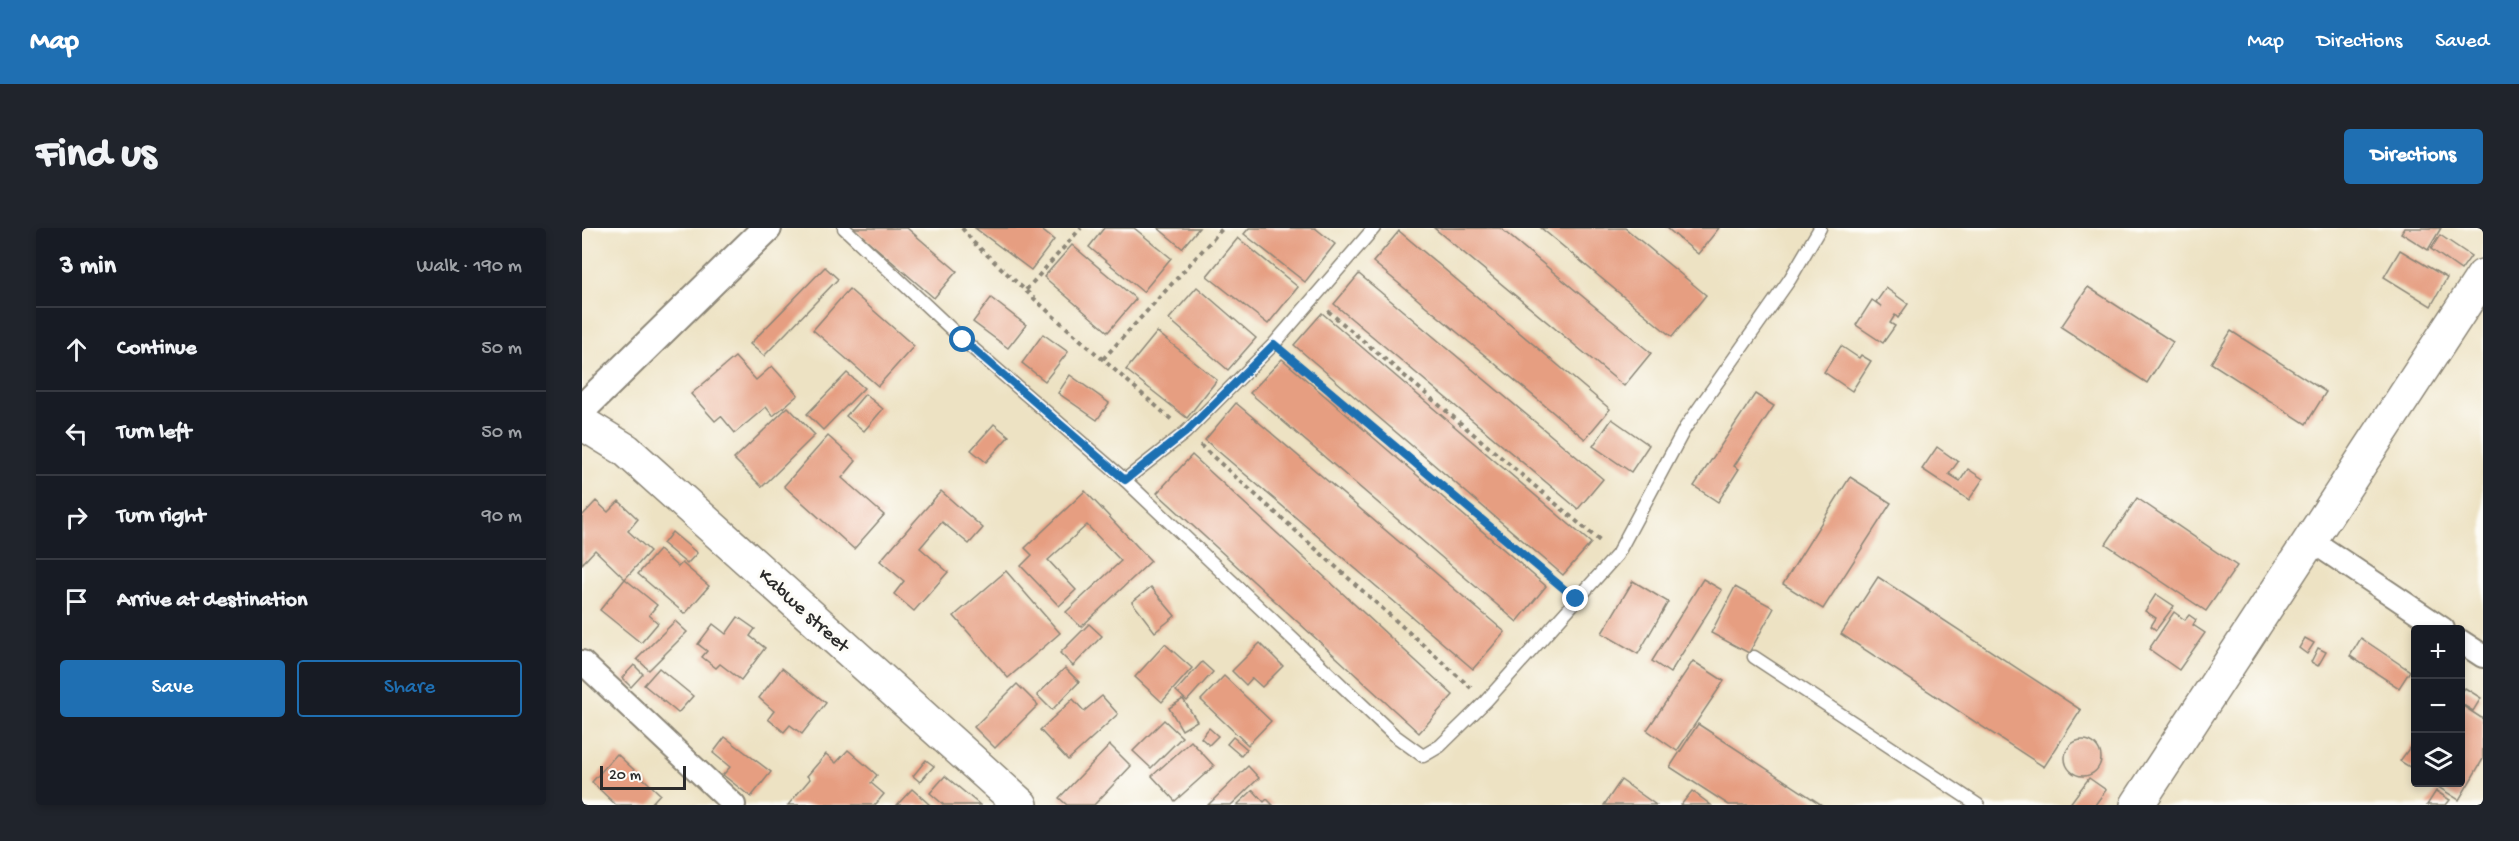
<!DOCTYPE html>
<html lang="en">
<head>
<meta charset="utf-8">
<style>
  body { margin:0; font-family:"Gochi Hand",sans-serif; background:#20242c; color:#f1f3f6 }
  .controls { position:absolute; right:18px; bottom:18px; display:grid; overflow:hidden; border-radius:6px; box-shadow:0 3px 9px #0003 }
  .controls button { width:54px; height:54px; display:grid; place-items:center; padding:0; border:0; border-bottom:2px solid #363941; background:#171b24; color:#f1f3f6; font:30px sans-serif }
  .scale { position:absolute; left:18px; bottom:15px; width:86px; box-sizing:border-box; padding-left:6px; border:3px solid #2b2b2b; border-top:0; font-size:16px; line-height:21px; white-space:nowrap; color:#2b2b2b; -webkit-text-stroke:4px #fdfcf7; paint-order:stroke }
  .stop { position:absolute; width:18px; height:18px; margin:-14px; border:4px solid #1f6fb2; border-radius:50%; background:#fff }
  .stop.end { background:#1f6fb2; border-color:#fff; box-shadow:0 2px 6px #0008 }
  .list { margin:0; padding:0; list-style:none }
  h2 { display:flex; justify-content:space-between; align-items:center; height:78px; margin:0; padding:0 24px; font-size:26px }
  h2 small { font-size:20px; font-weight:400; color:#9ea1a6 }
  .list li { display:grid; grid-template-columns:39px 1fr auto; gap:18px; align-items:center; box-sizing:border-box; height:84px; padding:0 24px; border-top:2px solid #363941 }
  .list b { display:block; font-size:22px; white-space:nowrap }
  .list em { font-size:20px; font-style:normal; color:#9ea1a6 }
  .actions { display:flex; gap:12px; padding:18px 24px }
  .actions a { flex:1; padding:14px 0; border:2px solid #1f6fb2; border-radius:6px; text-align:center; font-size:21px; color:#1f6fb2 }
  .actions .main { background:#1f6fb2; color:#fff }
  .icon { flex:none; width:33px; height:33px; fill:none; stroke:currentColor; stroke-width:2; stroke-linecap:round; stroke-linejoin:round }
  .map { position:relative; flex:none; width:1901px; height:577px; overflow:hidden; border-radius:6px }
  header { display:flex; align-items:center; gap:36px; box-sizing:border-box; height:84px; padding:0 30px; background:#1f6fb2; color:#fff }
  header strong { font-size:28px }
  nav { display:flex; gap:33px; margin-inline-start:auto; font-size:21px }
  .intro { display:flex; align-items:center; justify-content:space-between; box-sizing:border-box; height:144px; padding:0 36px }
  h1 { margin:0; font-size:42px }
  .button { padding:15px 27px; border-radius:6px; background:#1f6fb2; color:#fff; font-size:21px; font-weight:700 }
  main { display:flex; gap:36px; padding:0 36px }
  aside { flex:1; background:#171b24; border-radius:6px; box-shadow:0 3px 9px #0003 }
  .map>svg:first-child { display:block }
  .building { fill:#e69e81 }
  .lines { fill:none; stroke-linecap:round; stroke-linejoin:round }
  .service-casing { stroke:#8c8677; stroke-width:15 }
  .minor-casing { stroke:#8c8677; stroke-width:26 }
  .tertiary-casing { stroke:#8c8677; stroke-width:32 }
  .secondary-casing { stroke:#8c8677; stroke-width:36 }
  .path { stroke:#8c8677; stroke-width:4; stroke-dasharray:4.5 4.5; stroke-linecap:butt }
  .service { stroke:#fff; stroke-width:12 }
  .minor { stroke:#fff; stroke-width:22 }
  .tertiary { stroke:#fff; stroke-width:28 }
  .secondary { stroke:#fff; stroke-width:33 }
  .route { stroke:#1f6fb2; stroke-width:8 }
  .labels { text-anchor:middle; stroke-width:6; stroke-linejoin:round; paint-order:stroke }
  .street-label { font-size:20px; fill:#2b2b2b; stroke:#fdfcf7 }
</style>
</head>
<body>
<header>
<strong>Map</strong>
<nav><a>Map</a><a>Directions</a><a>Saved</a></nav>
</header>
<div class="intro"><h1>Find us</h1><a class="button">Directions</a></div>
<main>
<aside>
<h2>3 min<small>Walk · 190 m</small></h2>
<ul class="list">
<li><svg class="icon" aria-label="ahead" viewBox="0 0 24 24"><path d="M12 20V5M6 11l6-6 6 6"/></svg><div><b>Continue</b></div><em>50 m</em></li>
<li><svg class="icon" aria-label="left" viewBox="0 0 24 24"><path d="M17 20v-9H6M10 6l-5 5 5 5"/></svg><div><b>Turn left</b></div><em>50 m</em></li>
<li><svg class="icon" aria-label="right" viewBox="0 0 24 24"><path d="M7 20v-9h11M14 6l5 5-5 5"/></svg><div><b>Turn right</b></div><em>90 m</em></li>
<li><svg class="icon" aria-label="arrive" viewBox="0 0 24 24"><path d="M6 21V4h12l-3 4 3 4H6"/></svg><div><b>Arrive at destination</b></div></li>
</ul>
<div class="actions"><a class="main">Save</a><a>Share</a></div>
</aside>
<div class="map">
<svg width="1901" height="577" viewBox="0 0 1901 577">
  <rect width="100%" height="100%" fill="#fdfcf7"/>
  <filter id="ink" filterUnits="userSpaceOnUse"><feTurbulence type="fractalNoise" baseFrequency=".0167" numOctaves="2"/><feDisplacementMap in="SourceGraphic" scale="12" xChannelSelector="R" yChannelSelector="G"/><feConvolveMatrix kernelMatrix="1 2 1 2 8 2 1 2 1" color-interpolation-filters="sRGB"/></filter>
  <filter id="wash" filterUnits="userSpaceOnUse"><feTurbulence type="fractalNoise" baseFrequency=".008" numOctaves="4" result="noise"/><feDisplacementMap in="SourceGraphic" scale="24" xChannelSelector="R" yChannelSelector="G"/><feGaussianBlur stdDeviation="1.35" result="paint"/><feColorMatrix in="noise" values="0 0 0 0 0 0 0 0 0 0 0 0 0 0 0 0 0 1.4 0 .05"/><feComposite in="paint" operator="in"/></filter>
  <g filter="url(#wash)">
    <rect width="100%" height="100%" fill="#ede2c3"/>
    <g id="blocks">
      <g class="building">
        <path d="M271 0H325L375 43 352 70Z"/>
        <path d="M393 0H457L472 12 449 42Z"/>
        <path d="M522 0H552L589 30 561 64 507 19Z"/>
        <path d="M576 0H617L600 20Z"/>
        <path d="M667 0H733L753 16 723 54 662 6Z"/>
        <path d="M852 0H918L1069 125 1042 158Z"/>
        <path d="M959 0H1043L1124 67 1090 109Z"/>
        <path d="M1085 0H1137L1116 26Z"/>
        <path d="M1822 0H1859L1846 22 1819 5Z"/>
        <path d="M817 3 1028 181 1003 211 791 34Z"/>
        <path d="M1858 7 1889 28 1879 42 1849 21Z"/>
        <path d="M656 10 716 59 686 96 625 48Z"/>
        <path d="M490 17 554 71 526 104 462 49Z"/>
        <path d="M1818 22 1865 50 1849 78 1802 49Z"/>
        <path d="M243 39 256 51 182 128 168 116Z"/>
        <path d="M777 46 1021 251 996 281 752 76Z"/>
        <path d="M615 59 674 110 646 142 587 91Z"/>
        <path d="M1506 59 1591 114 1565 155 1479 99Z"/>
        <path d="M1304 60 1326 76 1316 90 1313 87 1308 95 1313 98 1301 115 1274 97 1290 72 1300 79 1294 74Z"/>
        <path d="M267 61 332 118 296 158 231 102Z"/>
        <path d="M409 70 444 97 426 120 391 94Z"/>
        <path d="M740 85 1009 315 981 347 712 117Z"/>
        <path d="M1649 103 1744 164 1724 196 1629 135Z"/>
        <path d="M575 104 635 152 605 190 544 142Z"/>
        <path d="M461 106 486 124 463 153 440 135Z"/>
        <path d="M1259 118 1277 130 1279 127 1289 133 1270 163 1242 144Z"/>
        <path d="M153 129 174 152 190 138 216 167 191 188 184 179 153 205 139 188 133 193 109 166Z"/>
        <path d="M700 131 964 358 935 394 668 165Z"/>
        <path d="M265 145 282 160 241 202 225 186Z"/>
        <path d="M488 147 527 175 515 192 476 165Z"/>
        <path d="M283 166 301 181 282 203 264 188Z"/>
        <path d="M1173 166 1192 178 1152 238 1157 241 1136 274 1112 258Z"/>
        <path d="M654 175 923 404 891 441 623 212Z"/>
        <path d="M206 179 233 207 180 259 152 231Z"/>
        <path d="M1030 191 1067 217 1049 244 1011 218Z"/>
        <path d="M412 196 427 208 404 234 389 222Z"/>
        <path d="M246 208 274 233 260 250 302 287 272 321 202 258Z"/>
        <path d="M1355 219 1376 234 1367 246 1378 253 1386 241 1401 251 1387 272 1340 241Z"/>
        <path d="M610 227 871 467 837 505 575 265Z"/>
        <path d="M1268 249 1309 275 1241 381 1201 356Z"/>
        <path d="M359 263 401 300 387 316 360 294 338 320 366 344 332 383 312 366 322 353 298 333Z"/>
        <path d="M503 263 569 333 499 399 484 384 539 333 505 297 466 332 494 362 477 378 439 338 450 327 443 320Z"/>
        <path d="M1555 270 1655 338 1624 383 1524 316Z"/>
        <path d="M14 273 26 284 37 273 56 291 46 303 68 323 43 351 13 322 0 336V288Z"/>
        <path d="M90 304 115 325 105 336 81 316Z"/>
        <path d="M77 322 96 339 100 335 127 358 103 386 56 346Z"/>
        <path d="M424 343 478 405 426 450 372 388Z"/>
        <path d="M1296 349 1499 482 1462 539 1259 406Z"/>
        <path d="M43 351 75 377 67 387 76 395 59 415 18 382Z"/>
        <path d="M1121 351 1140 362 1088 445 1070 433Z"/>
        <path d="M1051 353 1086 374 1056 426 1020 405Z"/>
        <path d="M569 359 593 388 573 404 550 374Z"/>
        <path d="M1153 359 1192 380 1167 425 1129 405Z"/>
        <path d="M1574 366 1592 378 1574 402 1569 398 1574 390 1563 383Z"/>
        <path d="M1592 384 1603 392 1607 387 1614 392 1611 397 1623 405 1597 442 1567 421Z"/>
        <path d="M156 389 173 401 168 408 183 420 159 452 138 436 134 440 120 429 125 423 116 416 131 396 144 406Z"/>
        <path d="M93 393 105 404 67 442 55 431Z"/>
        <path d="M507 396 520 408 491 438 478 425Z"/>
        <path d="M1723 410 1732 415 1725 426 1717 420Z"/>
        <path d="M1779 410 1828 443 1817 460 1768 428Z"/>
        <path d="M678 415 701 438 680 459 670 450 664 457 650 443Z"/>
        <path d="M583 416 610 440 580 474 553 449Z"/>
        <path d="M1736 420 1744 424 1736 438 1729 434Z"/>
        <path d="M1111 433 1142 453 1095 523 1065 502Z"/>
        <path d="M620 434 631 444 605 473 594 463Z"/>
        <path d="M52 437 61 446 49 459 40 450Z"/>
        <path d="M77 440 111 468 96 485 62 457Z"/>
        <path d="M200 440 244 475 220 506 208 497 202 504 186 491 192 483 177 470Z"/>
        <path d="M483 440 497 454 470 482 455 467Z"/>
        <path d="M642 448 689 493 666 517 619 472Z"/>
        <path d="M435 456 456 477 413 520 392 499Z"/>
        <path d="M1883 460 1899 470 1891 483 1878 475V466Z"/>
        <path d="M520 468 536 486 486 532 458 502 491 471 502 483Z"/>
        <path d="M601 471 615 493 600 502 587 480Z"/>
        <path d="M1881 478 1901 491V531L1877 572 1848 554H1878V482Z"/>
        <path d="M582 492 600 509 569 540 551 523Z"/>
        <path d="M1116 496 1240 577H1147L1088 539Z"/>
        <path d="M627 500 636 508 627 517 619 510Z"/>
        <path d="M143 509 189 544 169 569 141 547 148 539 131 525Z"/>
        <path d="M651 509 665 521 659 528 645 516Z"/>
        <path d="M1834 511V543L1818 533Z"/>
        <circle cx="1501" cy="530" r="18"/>
        <path d="M609 513 632 538 593 573 570 548Z"/>
        <path d="M528 517 549 538 512 577H485L477 570Z"/>
        <path d="M266 522 295 547 289 555 302 566 293 577H206L228 551 225 548 244 526 254 535Z"/>
        <path d="M35 526 78 566 68 577H34L10 554Z"/>
        <path d="M344 532 352 538 338 554 331 548Z"/>
        <path d="M666 538 677 550 649 577H626Z"/>
        <path d="M363 548 398 577H362L348 565Z"/>
        <path d="M1507 550 1524 562 1513 577H1487Z"/>
        <path d="M1039 552 1074 577H1022Z"/>
        <path d="M330 561 348 577H315Z"/>
        <path d="M671 562 682 574 685 571 691 577H655Z"/>
        <path d="M1110 563 1129 577H1099Z"/>
        <path d="M1854 563 1868 572 1864 577H1845Z"/>
      </g>
    </g>
  </g>
  <g filter="url(#ink)">
    <use href="#blocks" fill-opacity="0" stroke="#8c8677" stroke-width="1.5"/>
    <g class="lines">
      <g class="service-casing">
        <g id="service">
          <path d="M262 0 381 112 543 252 812 507 841 528 858 518 904 473 1035 327 1103 200 1208 51 1238 0"/>
          <path d="M543 252 604 204 692 116 792 0"/>
          <path d="M1172 429 1396 577"/>
        </g>
      </g>
      <g class="minor-casing">
        <g id="minor">
          <path d="M1730 313 1861 401"/>
          <path d="M1878 413 1901 428"/>
          <path d="M0 434 152 577"/>
        </g>
      </g>
      <g class="tertiary-casing">
        <path id="tertiary" d="M0 181 185 0"/>
      </g>
      <g class="secondary-casing">
        <g id="secondary">
          <path d="M0 195 44 222 439 577"/>
          <path d="M1555 577 1901 48"/>
        </g>
      </g>
      <g class="path">
        <path d="M380 0 391 14 470 87 590 192"/>
        <path d="M444 62 499 0"/>
        <path d="M746 83 1019 314"/>
        <path d="M706 128 980 359"/>
        <path d="M521 131 641 0"/>
        <path d="M618 217 889 460"/>
      </g>
      <use href="#service" class="service"/>
      <use href="#minor" class="minor"/>
      <use href="#tertiary" class="tertiary"/>
      <use href="#secondary" class="secondary"/>
    </g>
  </g>
  <g class="lines" filter="url(#ink)">
    <path class="route" d="M381 112 543 252 604 204 692 116 994 371"/>
  </g>
  <g class="labels">
    <g class="street-label">
      <text transform="translate(223 381) rotate(42)" y="7">Kabwe street</text>
    </g>
  </g>
</svg>
<div class="controls">
<button>+</button>
<button>−</button>
<button><svg class="icon" aria-label="layers" viewBox="0 0 24 24"><path d="M12 4l9 5-9 5-9-5zM3 14l9 5 9-5"/></svg></button>
</div>
<div class="scale">20 m</div>
<div class="stop" style="left:381px;top:112px"></div>
<div class="stop end" style="left:994px;top:371px"></div>
</div>
</main>
</body>
</html>
